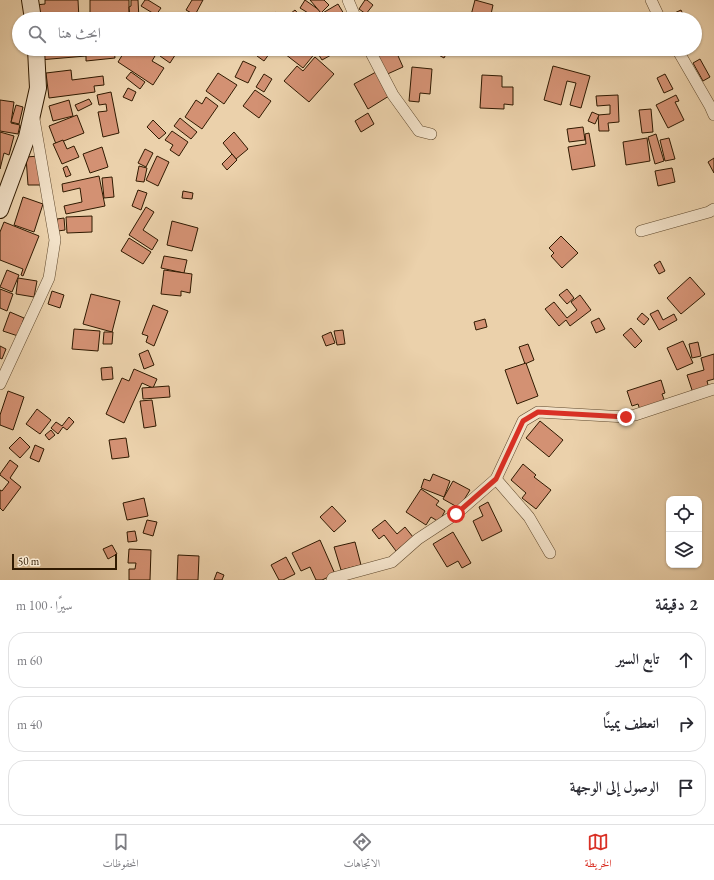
<!DOCTYPE html>
<html lang="ar">
<head>
<meta charset="utf-8">
<style>
  body { margin:0; font-family:"EB Garamond",Amiri,serif; background:#f2f2f3; color:#2b2b33; direction:rtl }
  .controls { position:absolute; right:12px; bottom:12px; display:grid; overflow:hidden; border-radius:8px; box-shadow:0 1px 3px #0004 }
  .controls button { width:36px; height:36px; display:grid; place-items:center; padding:0; border:0; border-bottom:1px solid #e1e1e2; background:#fff; color:#2b2b33; font:20px sans-serif }
  .scale { position:absolute; left:12px; bottom:10px; width:105px; box-sizing:border-box; padding-left:4px; border:2px solid #301a01; border-top:0; font-size:11px; line-height:14px; white-space:nowrap; color:#301a01; -webkit-text-stroke:3px #f2e1c8; paint-order:stroke }
  .stop { position:absolute; width:12px; height:12px; margin:-9px; border:3px solid #d93025; border-radius:50%; background:#fff }
  .stop.end { background:#d93025; border-color:#fff; box-shadow:0 1px 4px #0008 }
  .list { margin:0; padding:0; list-style:none }
  h2 { display:flex; justify-content:space-between; align-items:center; height:52px; margin:0; padding:0 16px; font-size:17px }
  h2 small { font-size:13px; font-weight:400; color:#7c7c81 }
  .list li { display:grid; grid-template-columns:26px 1fr auto; gap:12px; align-items:center; box-sizing:border-box; height:56px; margin:0 8px 8px; padding:0 8px; border:1px solid #e1e1e2; border-radius:16px }
  .list b { display:block; font-size:15px; white-space:nowrap }
  .list em { font-size:13px; font-style:normal; color:#7c7c81 }
  .icon { flex:none; width:22px; height:22px; fill:none; stroke:currentColor; stroke-width:2; stroke-linecap:round; stroke-linejoin:round }
  .map { position:relative; flex:none; width:714px; height:580px; overflow:hidden; direction:ltr }
  .search { position:absolute; background:#fff; box-shadow:0 1px 3px #0004; left:12px; right:12px; top:12px; height:44px; display:flex; align-items:center; gap:10px; box-sizing:border-box; padding:0 14px; border-radius:22px; color:#7c7c81; font-size:15px }
  .sheet { height:244px; background:#fff }
  nav { display:flex; justify-content:space-around; align-items:center; box-sizing:border-box; height:56px; border-top:1px solid #e1e1e2; background:#fff; font-size:11px; color:#7c7c81 }
  nav a { display:grid; justify-items:center; gap:2px }
  nav .on { color:#d93025 }
  .map>svg:first-child { display:block }
  .building { fill:#d39173; stroke:#301a01 }
  .lines { fill:none; stroke-linecap:round; stroke-linejoin:round }
  .street-casing { stroke:#5f482c; stroke-width:12 }
  .secondary-casing { stroke:#301a01; stroke-width:18 }
  .street { stroke:#f2e1c8; stroke-width:11 }
  .secondary { stroke:#f2e1c8; stroke-width:16 }
  .route { stroke:#d93025; stroke-width:5 }
</style>
</head>
<body>
<div class="map">
<svg width="714" height="580" viewBox="0 0 714 580">
  <rect width="100%" height="100%" fill="#ebd1ab"/>
  <filter id="stains"><feTurbulence type="fractalNoise" baseFrequency=".005" numOctaves="4"/><feColorMatrix values="0 0 0 0 .2 0 0 0 0 .09 0 0 0 0 .02 0 0 0 .5 -.17"/></filter>
  <radialGradient id="worn" r=".72"><stop offset=".6" stop-color="#630" stop-opacity="0"/><stop offset="1" stop-color="#630" stop-opacity=".3"/></radialGradient>
  <g class="building">
    <path d="M45 0H78L79 19H43L42 14H36V5L45 4Z"/>
    <rect x="90" y="0" width="39" height="19"/>
    <path d="M131 0H138L139 19H130L129 7 131 6Z"/>
    <path d="M145 0H148L161 8 156 15 141 6Z"/>
    <path d="M192 0H203L195 15 186 10Z"/>
    <path d="M305 0 322 12 318 19 300 8Z"/>
    <path d="M310 0H324L329 5 321 13Z"/>
    <path d="M365 0H367L373 5 366 14 359 9Z"/>
    <path d="M475 0 493 5 490 19H470Z"/>
    <path d="M338 4 347 19H324L321 14Z"/>
    <path d="M295 10 303 19H288L286 17Z"/>
    <path d="M681 10 685 19H669L668 16Z"/>
    <path d="M276 12 283 19H268Z"/>
    <path d="M38 49H114L115 58 86 61V56L39 60Z"/>
    <path d="M126 49H144L155 56 152 61 164 68 153 85 118 62Z"/>
    <path d="M165 49H179L170 63 160 56Z"/>
    <path d="M255 49H270L272 50 264 61 257 56 259 52Z"/>
    <path d="M290 49H313L316 52 303 68 285 54Z"/>
    <path d="M315 49H342L322 60Z"/>
    <path d="M372 49H395L403 67 383 76Z"/>
    <path d="M428 49H449L444 58Z"/>
    <path d="M315 57 334 74 309 102 284 81 297 66 303 71Z"/>
    <path d="M700 59 710 77 703 81 693 63Z"/>
    <path d="M243 61 256 67 248 83 235 77Z"/>
    <path d="M553 66 590 76 581 108 570 105 576 83 567 81 561 105 544 100Z"/>
    <path d="M412 67 432 69 430 94 420 93 419 102 409 101Z"/>
    <path d="M71 70 72 80 103 76 104 85 94 86 95 92 49 98 46 73Z"/>
    <path d="M131 72 145 82 140 89 126 78Z"/>
    <path d="M376 72 389 96 368 109 354 84Z"/>
    <path d="M218 73 237 85 224 104 206 91Z"/>
    <path d="M264 74 272 79 264 92 256 87Z"/>
    <path d="M665 74 673 89 664 93 657 78Z"/>
    <path d="M482 75 502 76V87H513V105L504 104V109L480 108Z"/>
    <path d="M128 88 136 92 132 101 123 97Z"/>
    <path d="M255 90 271 101 259 118 243 106Z"/>
    <path d="M111 92 119 133 103 137 98 112 107 111 106 104 99 105 97 95Z"/>
    <path d="M618 95 619 122 608 123 609 131H599L598 115 610 114V105L597 106 596 96Z"/>
    <path d="M676 95 679 101 675 102 684 120 668 128 656 105Z"/>
    <path d="M206 97 218 106 202 129 185 117 196 100 202 104Z"/>
    <path d="M89 99 92 104 78 111 75 105Z"/>
    <path d="M0 100 14 102 11 123 20 125 18 134 0 131Z"/>
    <path d="M69 100 73 116 53 121 49 106Z"/>
    <path d="M16 105 23 107 19 124 11 122Z"/>
    <path d="M651 109 653 132 642 133 639 110Z"/>
    <path d="M592 112 599 115 595 124 588 121Z"/>
    <path d="M368 113 374 124 361 132 355 121Z"/>
    <path d="M77 115 84 133 56 144 49 126Z"/>
    <path d="M180 118 197 132 191 139 174 126Z"/>
    <path d="M153 120 166 133 159 139 147 127Z"/>
    <path d="M583 127 585 140 569 142 567 129Z"/>
    <path d="M172 131 188 142 179 156 170 150 173 145 165 140Z"/>
    <path d="M0 132 14 136 9 155 4 153 0 169Z"/>
    <path d="M234 132 248 149 236 159 223 143Z"/>
    <path d="M589 133 595 166 572 170 568 147 586 144 585 134Z"/>
    <path d="M656 134 664 161 655 164 648 137Z"/>
    <path d="M647 138 650 161 626 165 623 142Z"/>
    <path d="M669 138 675 159 665 161 660 140Z"/>
    <path d="M63 140 67 149 74 146 79 157 62 164 53 144Z"/>
    <path d="M102 147 108 167 90 173 83 154Z"/>
    <path d="M145 149 153 153 146 167 138 163Z"/>
    <path d="M232 154 237 160 227 170 222 164Z"/>
    <path d="M39 156 40 185H28L26 157Z"/>
    <path d="M157 156 169 162 158 186 146 180Z"/>
    <path d="M714 158V173L708 162Z"/>
    <path d="M67 166 71 175 66 177 63 168Z"/>
    <path d="M139 166 147 168 144 182 136 181Z"/>
    <path d="M672 168 675 182 658 186 655 171Z"/>
    <path d="M99 176 105 206 66 214 64 206 82 202 80 188 63 192 62 184Z"/>
    <path d="M112 177 114 197 104 198 102 178Z"/>
    <path d="M138 190 147 193 141 210 132 206Z"/>
    <path d="M183 191 193 193 192 199 182 198Z"/>
    <path d="M23 197 43 204 34 232 14 225Z"/>
    <path d="M146 207 154 212 143 230 158 240 152 250 129 235Z"/>
    <path d="M92 216V232L67 233 66 217Z"/>
    <path d="M64 218 65 230 58 231 57 219Z"/>
    <path d="M172 221 198 228 192 251 167 245Z"/>
    <path d="M4 222 39 236 23 276 21 275 23 269 0 260V232Z"/>
    <path d="M561 236 578 253 562 268 551 256 554 253 549 248Z"/>
    <path d="M129 238 151 252 143 264 121 251Z"/>
    <path d="M164 256 187 260 184 273 161 268Z"/>
    <path d="M660 261 665 271 659 274 654 265Z"/>
    <path d="M7 270 19 275 12 292 0 287Z"/>
    <path d="M164 270 192 274 190 293 181 291V296L161 294Z"/>
    <path d="M690 277 705 294 681 314 667 298Z"/>
    <path d="M18 278 37 281 34 297 16 294Z"/>
    <path d="M0 289 13 294 7 311 0 308Z"/>
    <path d="M567 289 574 298 567 304 559 295Z"/>
    <path d="M52 291 64 295 60 308 48 304Z"/>
    <path d="M91 294 120 301 112 332 83 324Z"/>
    <path d="M580 295 591 310 570 326 566 320 559 326 545 309 554 302 567 318 577 310 571 302Z"/>
    <path d="M153 305 168 311 154 346 146 342 148 336 142 334Z"/>
    <path d="M658 310 663 320 674 314 677 320 659 330 650 314Z"/>
    <path d="M10 312 24 318 18 336 3 331Z"/>
    <path d="M642 313 649 319 644 325 637 319Z"/>
    <path d="M599 318 605 329 596 333 591 322Z"/>
    <path d="M485 319 487 327 476 330 474 322Z"/>
    <path d="M631 328 642 341 635 348 623 335Z"/>
    <path d="M74 329 100 331 98 351 72 349Z"/>
    <path d="M343 330 345 344 337 345 334 331Z"/>
    <path d="M104 332H113L112 344H103Z"/>
    <path d="M331 332 335 343 326 346 322 336Z"/>
    <path d="M683 341 693 363 677 370 667 348Z"/>
    <path d="M698 342 701 356 692 358 689 344Z"/>
    <path d="M528 344 534 360 525 364 519 347Z"/>
    <path d="M0 346 6 349 2 359 0 358Z"/>
    <path d="M148 350 154 365 144 369 139 354Z"/>
    <path d="M714 354V379L707 381 709 389 693 393 687 375 704 370 701 358Z"/>
    <path d="M526 363 538 396 517 404 505 370Z"/>
    <path d="M112 367 113 379 102 380 101 368Z"/>
    <path d="M134 369 157 379 153 388 142 383 124 423 106 414 122 378 129 381Z"/>
    <path d="M661 380 665 393 662 394 665 402 640 410 638 404 632 406 627 391Z"/>
    <path d="M169 386 170 397 143 399 142 388Z"/>
    <path d="M8 391 24 397 13 430 0 425V415Z"/>
    <path d="M152 400 156 426 144 428 140 401Z"/>
    <path d="M37 409 51 420 40 434 26 424Z"/>
    <path d="M69 417 74 422 67 430 63 427 58 434 51 428 56 422 62 426Z"/>
    <path d="M540 421 563 440 549 457 526 438Z"/>
    <path d="M51 430 55 435 49 440 45 435Z"/>
    <path d="M20 437 30 447 20 458 9 448Z"/>
    <path d="M126 438 129 457 112 459 109 440Z"/>
    <path d="M35 445 44 449 39 462 30 458Z"/>
    <path d="M10 460 18 466 10 478 21 487 3 511 0 508V490L2 491 9 482 0 475V474Z"/>
    <path d="M523 464 536 475 534 477 551 490 536 509 522 498 526 493 511 480Z"/>
    <path d="M433 474 450 481 444 497 421 488 424 479 430 481Z"/>
    <path d="M453 481 470 490 459 508 443 499Z"/>
    <path d="M421 489 439 501 436 505 445 511 439 522 431 517 426 525 406 512Z"/>
    <path d="M144 498 148 516 127 520 123 503Z"/>
    <path d="M488 502 502 531 482 541 473 521 483 516 479 507Z"/>
    <path d="M332 506 346 521 334 532 320 517Z"/>
    <path d="M147 520 157 522 153 536 143 533Z"/>
    <path d="M385 520 397 534 405 527 413 537 396 551 384 535 379 539 372 530Z"/>
    <path d="M135 531 137 541 128 542 127 532Z"/>
    <path d="M453 532 471 563 462 568 458 561 447 567 433 544Z"/>
    <path d="M320 540 335 574 322 580H316L310 567 301 571 292 553Z"/>
    <path d="M355 542 361 565 341 570 334 547Z"/>
    <path d="M112 545 117 554 108 559 103 549Z"/>
    <path d="M129 549 151 550 150 580H129V569H135L136 563H128Z"/>
    <path d="M178 555 199 556 198 580H177Z"/>
    <path d="M286 557 295 574 283 580H279L271 565Z"/>
    <path d="M217 572 224 575 222 580H214Z"/>
  </g>
  <g class="lines">
    <g class="street-casing">
      <g id="street">
        <path d="M348 0 356 19"/>
        <path d="M651 0 660 19"/>
        <path d="M369 49 393 95 419 131 431 134"/>
        <path d="M677 49 710 106 714 115"/>
        <path d="M641 231 709 212 714 209"/>
        <path d="M0 384 49 278 55 240 34 119"/>
        <path d="M496 479 529 517 550 553"/>
        <path d="M332 580 333 578 392 562 418 539 456 514 496 479 523 421 538 412 626 417 635 415 714 389"/>
      </g>
    </g>
    <g class="secondary-casing">
      <g id="secondary">
        <path d="M30 0 33 19"/>
        <path d="M0 210 27 137 38 88 36 49"/>
      </g>
    </g>
    <use href="#street" class="street"/>
    <use href="#secondary" class="secondary"/>
  </g>
  <g class="lines">
    <path class="route" d="M456 514 496 479 523 421 538 412 626 417"/>
  </g>
  <rect width="100%" height="100%" filter="url(#stains)"/>
  <rect width="100%" height="100%" fill="url(#worn)"/>
</svg>
<div class="controls">
<button><svg class="icon" aria-label="locate" viewBox="0 0 24 24"><circle cx="12" cy="12" r="6"/><path d="M12 2v4M12 18v4M2 12h4M18 12h4"/></svg></button>
<button><svg class="icon" aria-label="layers" viewBox="0 0 24 24"><path d="M12 4l9 5-9 5-9-5zM3 14l9 5 9-5"/></svg></button>
</div>
<div class="scale">50 m</div>
<div class="stop" style="left:456px;top:514px"></div>
<div class="stop end" style="left:626px;top:417px"></div>
<div class="search"><svg class="icon" aria-label="search" viewBox="0 0 24 24"><circle cx="10" cy="10" r="6"/><path d="M15 15l6 6"/></svg>ابحث هنا</div>
</div>
<section class="sheet">
<h2>2 دقيقة<small>سيرًا · 100 m</small></h2>
<ul class="list">
<li><svg class="icon" aria-label="ahead" viewBox="0 0 24 24"><path d="M12 20V5M6 11l6-6 6 6"/></svg><div><b>تابع السير</b></div><em>60 m</em></li>
<li><svg class="icon" aria-label="right" viewBox="0 0 24 24"><path d="M7 20v-9h11M14 6l5 5-5 5"/></svg><div><b>انعطف يمينًا</b></div><em>40 m</em></li>
<li><svg class="icon" aria-label="arrive" viewBox="0 0 24 24"><path d="M6 21V4h12l-3 4 3 4H6"/></svg><div><b>الوصول إلى الوجهة</b></div></li>
</ul>
</section>
<nav>
<a class="on"><svg class="icon" aria-label="map" viewBox="0 0 24 24"><path d="M3 6l6-2 6 2 6-2v14l-6 2-6-2-6 2zM9 4v14M15 6v14"/></svg>الخريطة</a>
<a><svg class="icon" aria-label="directions" viewBox="0 0 24 24"><path d="M12 3l9 9-9 9-9-9zM9 14v-3h6M13 9l2 2-2 2"/></svg>الاتجاهات</a>
<a><svg class="icon" aria-label="saved" viewBox="0 0 24 24"><path d="M7 4h10v16l-5-4-5 4z"/></svg>المحفوظات</a>
</nav>
</body>
</html>
